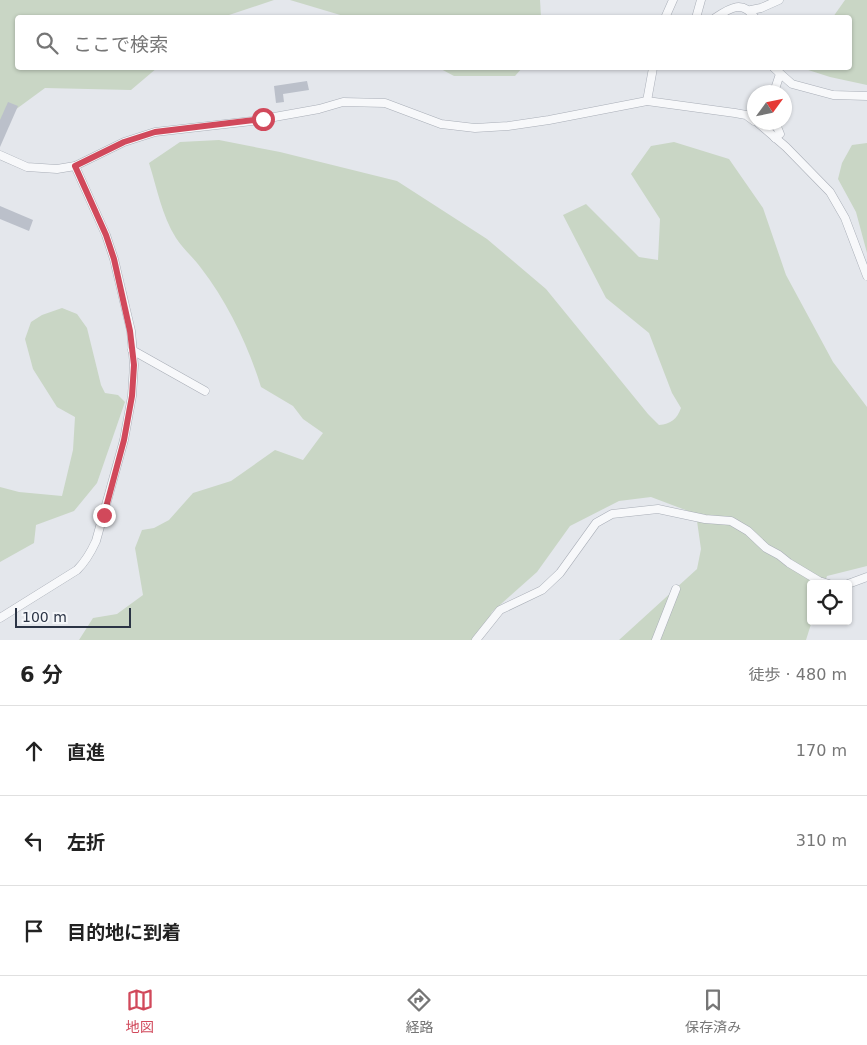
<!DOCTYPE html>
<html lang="ja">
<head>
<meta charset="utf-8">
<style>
  body { margin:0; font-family:"DejaVu Sans","Noto Sans JP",sans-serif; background:#f6f6f6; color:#222 }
  .controls { position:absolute; right:15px; bottom:15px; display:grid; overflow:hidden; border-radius:5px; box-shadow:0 1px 4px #0004 }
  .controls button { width:45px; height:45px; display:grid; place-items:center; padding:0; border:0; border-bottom:1px solid #e0e0e0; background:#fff; color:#222; font:25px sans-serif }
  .compass { position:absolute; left:747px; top:85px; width:45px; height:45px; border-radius:50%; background:#fff; box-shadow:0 1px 4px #0004; rotate:57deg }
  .scale { position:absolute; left:15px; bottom:12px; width:116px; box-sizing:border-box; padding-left:5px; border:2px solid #2b3445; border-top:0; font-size:14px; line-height:18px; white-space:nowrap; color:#2b3445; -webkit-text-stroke:4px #f4f6f9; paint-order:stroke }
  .stop { position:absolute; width:15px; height:15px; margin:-11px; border:4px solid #d1495b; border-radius:50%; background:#fff }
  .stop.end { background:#d1495b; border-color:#fff; box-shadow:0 1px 5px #0008 }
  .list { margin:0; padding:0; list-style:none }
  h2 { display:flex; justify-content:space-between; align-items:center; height:65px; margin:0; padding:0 20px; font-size:21px }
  h2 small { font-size:16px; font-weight:400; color:#767676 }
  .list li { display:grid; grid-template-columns:32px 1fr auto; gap:15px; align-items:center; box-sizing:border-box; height:90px; padding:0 20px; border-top:1px solid #e0e0e0 }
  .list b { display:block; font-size:19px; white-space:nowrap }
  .list em { font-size:16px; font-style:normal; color:#767676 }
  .icon { flex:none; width:28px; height:28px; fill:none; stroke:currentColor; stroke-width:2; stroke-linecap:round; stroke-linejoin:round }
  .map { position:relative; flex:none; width:867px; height:640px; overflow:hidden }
  .search { position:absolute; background:#fff; box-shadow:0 1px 4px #0004; left:15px; right:15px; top:15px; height:55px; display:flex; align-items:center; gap:12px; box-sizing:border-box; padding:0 18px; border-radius:5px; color:#767676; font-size:19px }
  .sheet { height:335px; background:#fff }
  nav { display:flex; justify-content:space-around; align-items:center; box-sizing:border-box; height:70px; border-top:1px solid #e0e0e0; background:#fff; font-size:14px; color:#767676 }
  nav a { display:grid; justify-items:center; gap:2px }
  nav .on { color:#d1495b }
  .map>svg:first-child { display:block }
  .green { fill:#c9d6c5 }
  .building { fill:#bbc0ca }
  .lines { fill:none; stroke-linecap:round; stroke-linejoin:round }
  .street-casing { stroke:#a9aeb7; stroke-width:9 }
  .street { stroke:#f7f8fa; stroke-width:8 }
  .route { stroke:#d1495b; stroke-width:6 }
</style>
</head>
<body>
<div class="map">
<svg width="867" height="640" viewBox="0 0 867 640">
  <rect width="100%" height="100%" fill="#e4e7ec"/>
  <g class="green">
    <path d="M0 0H274L223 17 18 18V68H157L131 90 45 88 0 121Z"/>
    <path d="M290 0H540L541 17H347Z"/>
    <path d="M845 0H867V85L830 77 802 68H850V18L833 17Z"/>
    <path d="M439 68H522L515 76H454Z"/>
    <path d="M219 140 280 152 397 181 487 239 546 289 648 414 659 425C671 424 677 419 681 408L672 393 649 333 606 298 563 215 586 204 639 257 658 260 660 219 631 174 651 146 674 142 729 159 763 208 786 275 833 362 867 407V566L827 576 824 584H811L812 621 806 640H619L697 569 701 549 696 514 651 497 619 501 570 526 537 572 492 612 479 640H79L93 618 117 614 143 595 135 548 142 530 154 528 169 520 193 493 231 481 275 450 303 460 323 433 303 419 293 406 261 387C248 345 228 303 201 268 194 258 183 249 176 238 162 216 157 188 149 163L180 142Z"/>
    <path d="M867 143V253L856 212 838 179 842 163 852 145Z"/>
    <path d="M62 308 77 314 87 328 101 385 105 393 118 395 125 402 97 483 74 511 36 525 34 543 0 562V487L19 492 62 496 73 450 75 417 57 407 33 369 25 339 31 322 42 315Z"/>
  </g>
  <g class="building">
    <path d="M307 81 309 90 283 94 284 102 276 103 274 86Z"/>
    <path d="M8 102 18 106 0 147V120Z"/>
    <path d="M0 206 33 220 29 231 0 219Z"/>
  </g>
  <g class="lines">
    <g class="street-casing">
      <g id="street">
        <path d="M751 10 761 8 779 0"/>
        <path d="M665 18 673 0"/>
        <path d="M696 18 701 0"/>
        <path d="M715 18C731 7 743 0 755 18"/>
        <path d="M774 68 792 84 833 95 867 96"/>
        <path d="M774 92 780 74"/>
        <path d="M647 101 653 68"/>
        <path d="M757 122 786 147 830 192 845 218 867 276"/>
        <path d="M775 122 780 134 775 138"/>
        <path d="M0 155 27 167 57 169 75 166 124 142 155 132 252 121 319 109 343 102 385 103 441 124 475 128 508 126 549 120 647 101 735 113 746 115 754 121"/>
        <path d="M132 350 205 391"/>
        <path d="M848 584 867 577"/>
        <path d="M0 618 77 570C86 561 91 552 96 541L124 440 132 396 134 365 131 331 114 259 106 235 75 166"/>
        <path d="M476 640 500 610 542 590 560 573 596 523 612 514 658 509 705 519 731 521 748 531 766 548 779 555 789 563 819 581 829 584"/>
        <path d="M656 640 676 589"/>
      </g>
    </g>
    <use href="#street" class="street"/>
  </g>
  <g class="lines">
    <path class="route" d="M104 515 124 440 132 396 134 365 130 331 114 259 106 235 75 166 124 142 155 132 263 119"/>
  </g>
</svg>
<div class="controls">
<button><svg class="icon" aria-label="locate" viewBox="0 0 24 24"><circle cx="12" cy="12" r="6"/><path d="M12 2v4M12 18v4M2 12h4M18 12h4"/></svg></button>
</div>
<svg class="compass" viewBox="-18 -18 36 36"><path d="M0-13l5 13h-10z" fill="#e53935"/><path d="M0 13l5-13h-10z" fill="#767676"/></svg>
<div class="scale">100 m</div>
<div class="stop" style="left:263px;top:119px"></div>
<div class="stop end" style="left:104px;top:515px"></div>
<div class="search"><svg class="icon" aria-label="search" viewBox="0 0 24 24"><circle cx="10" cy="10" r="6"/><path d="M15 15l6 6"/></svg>ここで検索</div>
</div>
<section class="sheet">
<h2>6 分<small>徒歩 · 480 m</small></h2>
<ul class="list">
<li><svg class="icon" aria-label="ahead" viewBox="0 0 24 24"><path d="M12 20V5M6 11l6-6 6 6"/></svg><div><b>直進</b></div><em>170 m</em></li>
<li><svg class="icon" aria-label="left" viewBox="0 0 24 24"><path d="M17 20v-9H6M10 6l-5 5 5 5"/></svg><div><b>左折</b></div><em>310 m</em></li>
<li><svg class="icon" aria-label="arrive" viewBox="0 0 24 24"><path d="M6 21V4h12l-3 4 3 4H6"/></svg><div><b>目的地に到着</b></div></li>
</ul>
</section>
<nav>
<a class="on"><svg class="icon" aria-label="map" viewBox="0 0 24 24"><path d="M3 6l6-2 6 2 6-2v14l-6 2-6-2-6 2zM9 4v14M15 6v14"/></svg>地図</a>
<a><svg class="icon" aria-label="directions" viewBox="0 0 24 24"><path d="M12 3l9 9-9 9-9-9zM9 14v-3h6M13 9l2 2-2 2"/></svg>経路</a>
<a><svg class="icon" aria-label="saved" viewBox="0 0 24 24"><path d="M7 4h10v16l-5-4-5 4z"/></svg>保存済み</a>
</nav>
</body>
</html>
